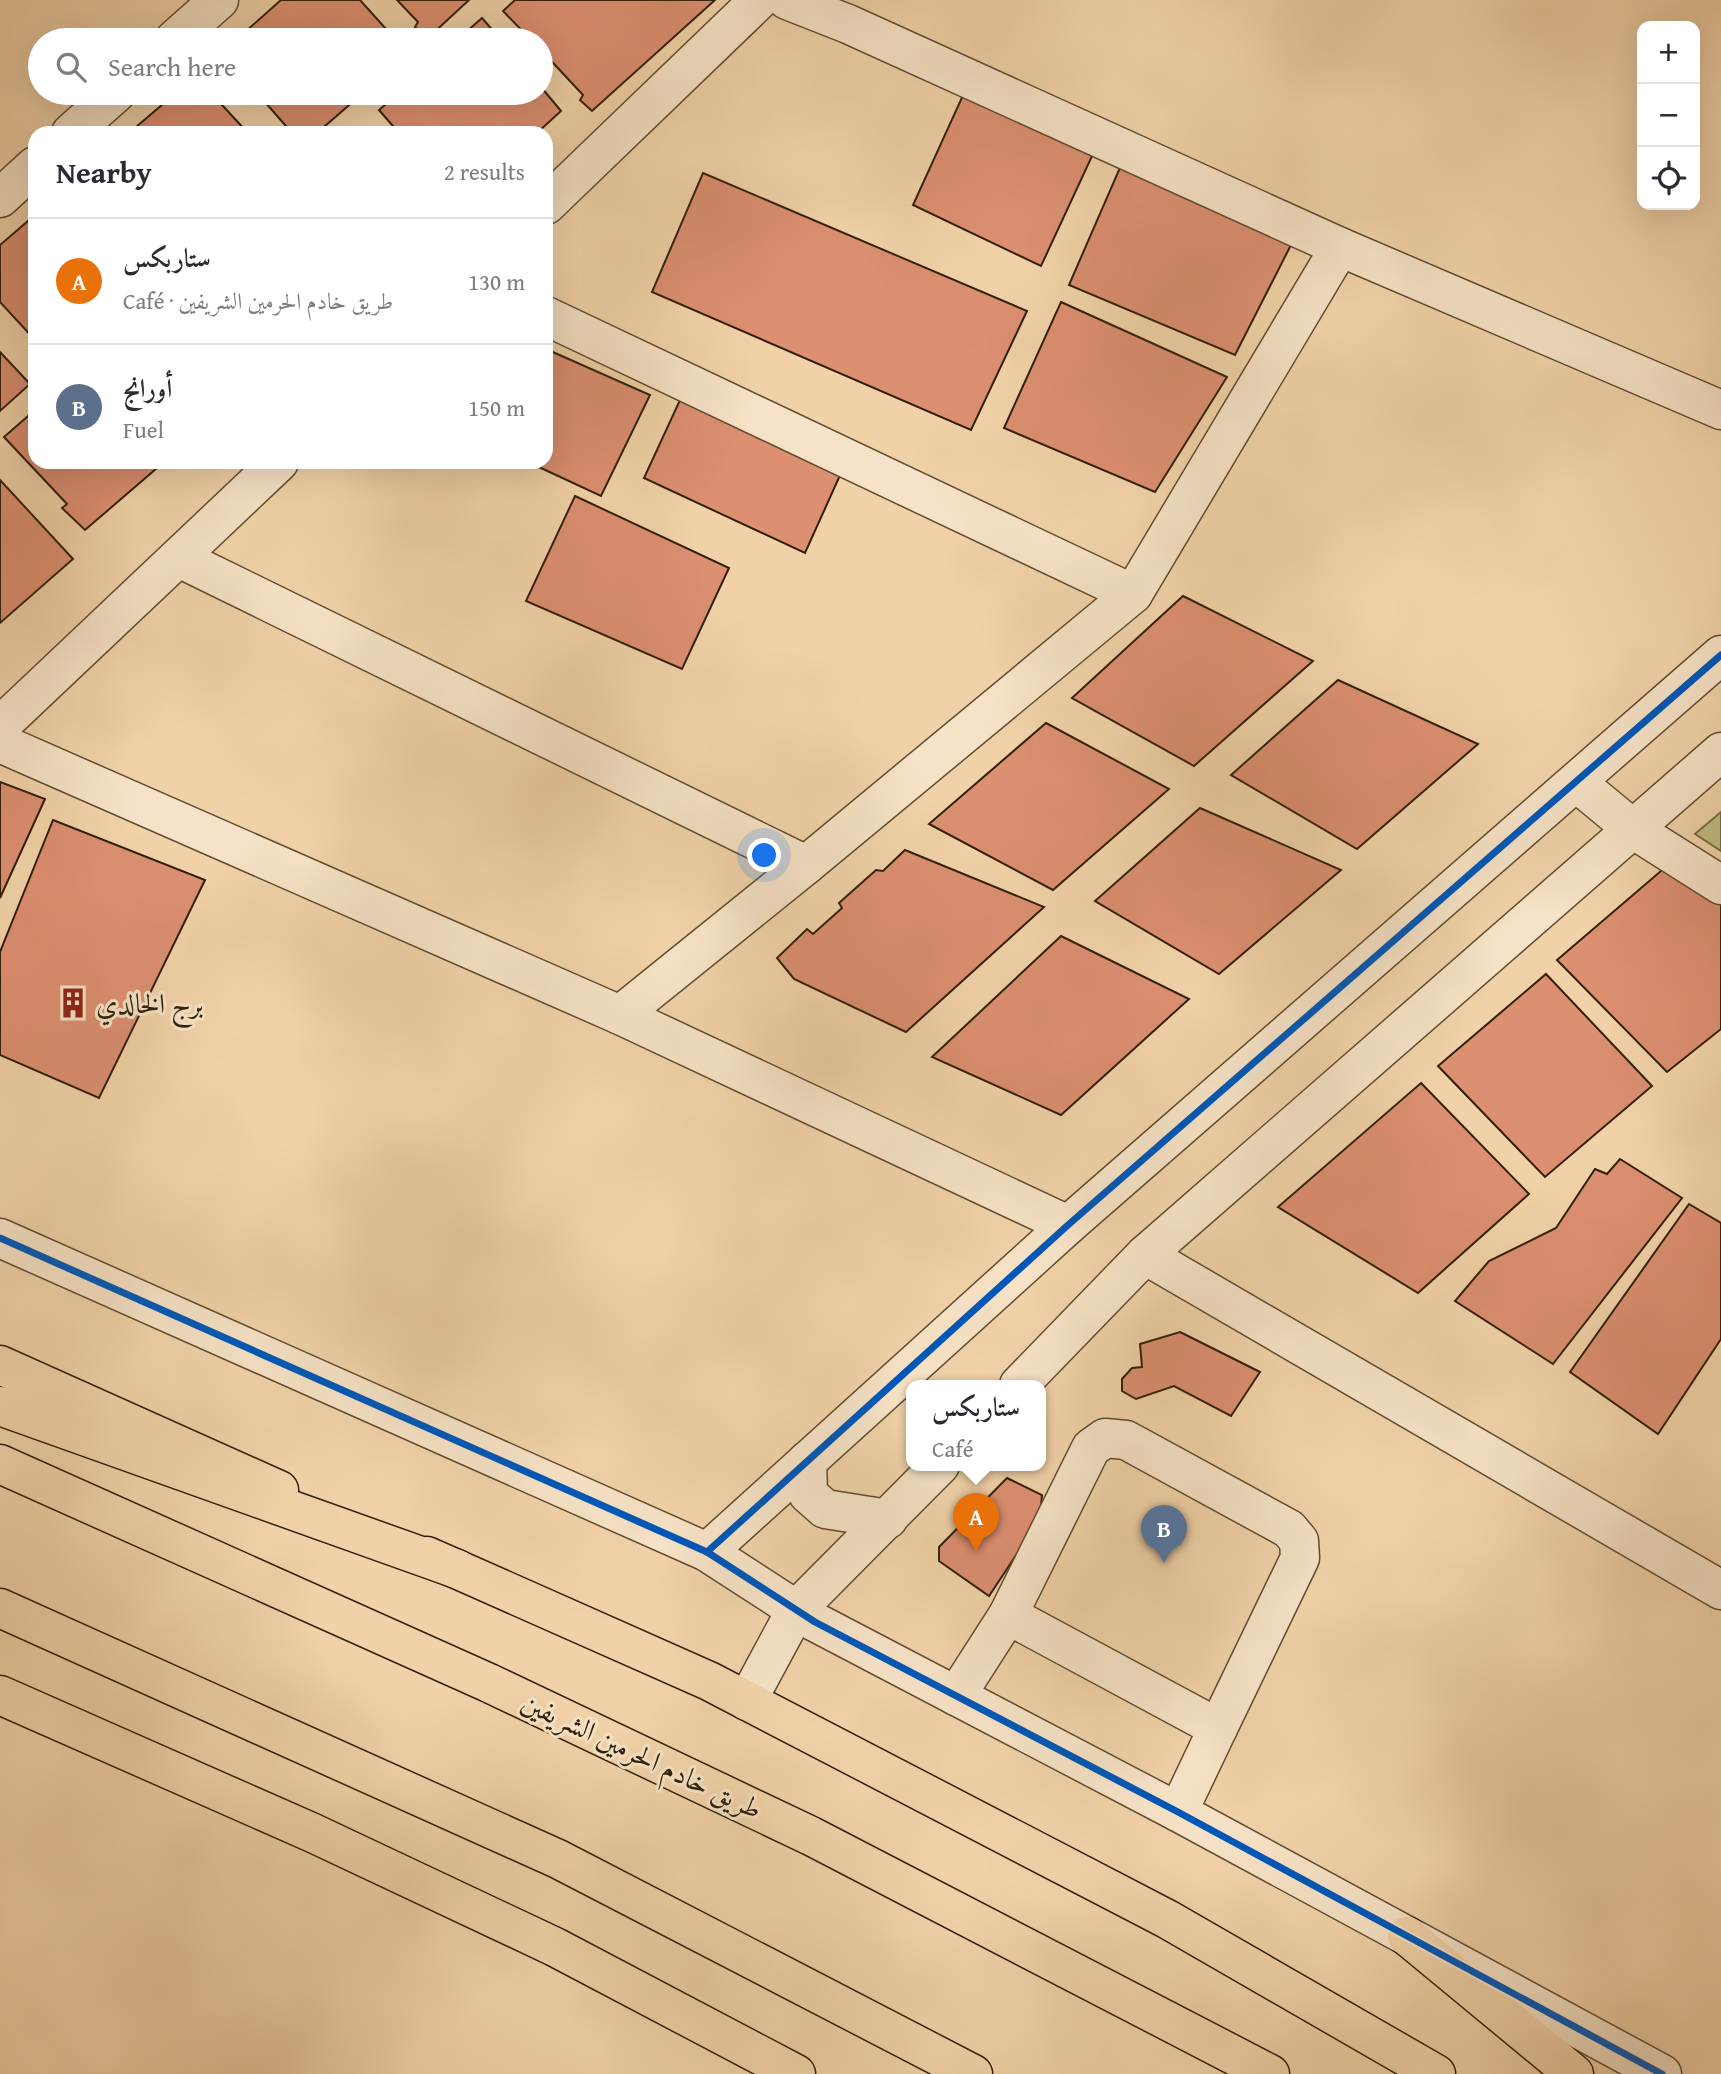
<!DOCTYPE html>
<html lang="en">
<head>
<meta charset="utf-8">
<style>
  body { margin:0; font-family:"Gentium Book Plus",Amiri,serif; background:#f2f2f3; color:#2b2b33 }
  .controls { position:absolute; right:21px; top:21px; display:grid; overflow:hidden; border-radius:14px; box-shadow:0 7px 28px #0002 }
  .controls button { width:63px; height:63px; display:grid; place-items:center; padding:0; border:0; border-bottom:2px solid #e1e1e2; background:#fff; color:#2b2b33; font:35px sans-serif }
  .you { position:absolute; left:765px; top:856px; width:24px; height:24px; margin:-18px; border:5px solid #fff; border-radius:50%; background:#1a73e8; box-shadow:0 0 0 10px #1a73e833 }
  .badge { display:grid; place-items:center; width:46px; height:46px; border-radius:50%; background:#8f2418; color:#fff; font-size:23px; font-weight:700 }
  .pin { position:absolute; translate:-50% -58px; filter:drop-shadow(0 2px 4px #0008) }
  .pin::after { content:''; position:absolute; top:37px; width:24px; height:21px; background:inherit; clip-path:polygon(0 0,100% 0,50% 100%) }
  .popup { position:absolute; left:906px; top:1380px; width:140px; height:91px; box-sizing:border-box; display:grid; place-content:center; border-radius:14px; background:#fff; filter:drop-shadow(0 2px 5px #0005); font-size:23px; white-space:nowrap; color:#7c7c81 }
  .popup b { font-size:26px; color:#2b2b33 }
  .popup::after { content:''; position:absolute; left:50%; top:100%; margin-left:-14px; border:14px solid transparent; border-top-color:#fff }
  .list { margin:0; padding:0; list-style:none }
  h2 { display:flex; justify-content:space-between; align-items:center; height:91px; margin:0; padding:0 28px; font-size:30px }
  h2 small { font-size:23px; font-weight:400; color:#7c7c81 }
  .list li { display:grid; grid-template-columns:46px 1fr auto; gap:21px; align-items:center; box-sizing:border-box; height:126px; padding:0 28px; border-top:2px solid #e1e1e2 }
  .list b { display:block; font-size:26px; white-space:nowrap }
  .list p { margin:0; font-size:23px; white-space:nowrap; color:#7c7c81 }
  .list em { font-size:23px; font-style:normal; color:#7c7c81 }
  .icon { flex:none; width:38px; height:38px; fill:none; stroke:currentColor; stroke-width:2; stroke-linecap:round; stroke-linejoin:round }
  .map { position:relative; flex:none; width:1721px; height:2074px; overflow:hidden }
  .search { position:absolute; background:#fff; box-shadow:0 7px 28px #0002; left:28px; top:28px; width:525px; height:77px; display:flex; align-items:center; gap:18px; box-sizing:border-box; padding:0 24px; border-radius:38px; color:#7c7c81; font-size:26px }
  .panel { position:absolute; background:#fff; box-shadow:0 7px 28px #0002; left:28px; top:126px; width:525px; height:343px; border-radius:21px }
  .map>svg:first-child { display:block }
  .green { fill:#c0ba83; stroke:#786d46; stroke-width:2 }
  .building { fill:#dc8f71; stroke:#302008; stroke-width:2 }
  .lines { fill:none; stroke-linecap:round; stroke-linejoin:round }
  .minor-casing { stroke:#604c30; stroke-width:41 }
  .major-casing { stroke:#302008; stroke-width:41 }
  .highway-casing { stroke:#302008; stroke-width:41 }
  .minor { stroke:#f6e2c6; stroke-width:38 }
  .major { stroke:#f1d2a8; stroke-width:38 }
  .highway { stroke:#f1d2a8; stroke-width:38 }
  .cycleway-casing { stroke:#f6e2c6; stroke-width:11 }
  .cycleway { stroke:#0057b8; stroke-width:7 }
  .labels { text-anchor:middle; stroke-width:6; stroke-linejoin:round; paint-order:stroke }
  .poi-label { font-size:28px; fill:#302008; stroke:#f6e2c6; text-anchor:start }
  .street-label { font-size:28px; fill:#302008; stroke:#f6e2c6 }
</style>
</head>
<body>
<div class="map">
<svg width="1721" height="2074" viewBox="0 0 1721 2074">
  <rect width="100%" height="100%" fill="#f1d2a8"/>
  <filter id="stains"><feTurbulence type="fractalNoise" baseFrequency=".00286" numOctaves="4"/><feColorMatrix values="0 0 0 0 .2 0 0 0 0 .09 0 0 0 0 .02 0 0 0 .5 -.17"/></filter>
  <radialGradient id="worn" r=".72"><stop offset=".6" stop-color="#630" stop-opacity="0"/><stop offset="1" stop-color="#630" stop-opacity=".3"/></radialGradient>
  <path class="green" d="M1721 812V851L1695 834Z"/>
  <g class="building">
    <path d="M281 0H360L396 40H236Z"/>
    <path d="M397 0H469L428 38 415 27 418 22Z"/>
    <path d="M515 0H715L592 111 580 100 583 95 541 50V40H531L503 11Z"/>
    <path d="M482 18 501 40H457Z"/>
    <path d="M541 87 561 111 537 133H399L379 110 399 93H541Z"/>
    <path d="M176 93H211L248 133H129Z"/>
    <path d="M257 93H363L317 133H292Z"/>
    <path d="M964 93 1093 154 1041 266 913 205Z"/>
    <path d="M1122 163 1294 239 1235 355 1069 285Z"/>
    <path d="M703 173 1027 311 971 430 652 292Z"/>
    <path d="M35 215V340L0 302V245Z"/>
    <path d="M1061 302 1227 377 1155 492 1004 428Z"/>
    <path d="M546 349 650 395 601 496 528 462H546Z"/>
    <path d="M0 352 30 384 0 411Z"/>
    <path d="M686 387 846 462 805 553 644 478Z"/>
    <path d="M35 410V462H164L85 530 62 508 67 504 4 437Z"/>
    <path d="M0 480 73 559 0 623Z"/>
    <path d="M575 496 729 568 682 669 526 601Z"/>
    <path d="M1183 596 1313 661 1194 766 1072 698Z"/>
    <path d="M1338 680 1478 744 1357 849 1231 775Z"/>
    <path d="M1046 723 1169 789 1053 890 929 824Z"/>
    <path d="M0 782 45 799 0 898Z"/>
    <path d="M1200 808 1341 870 1219 974 1095 901Z"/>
    <path d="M53 820 205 880 99 1098 0 1055V952Z"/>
    <path d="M905 850 1044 907 906 1032 794 979 777 958 807 929 813 934 842 908 839 903 876 870 883 871Z"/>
    <path d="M1668 865 1721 901V1029L1667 1072 1557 960Z"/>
    <path d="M1061 936 1189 999 1061 1115 932 1057Z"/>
    <path d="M1546 974 1652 1086 1545 1177 1438 1066Z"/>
    <path d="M1421 1083 1529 1194 1418 1293 1278 1207Z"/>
    <path d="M1620 1159 1682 1198 1553 1364 1455 1301 1489 1261 1556 1228 1595 1169 1607 1174Z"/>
    <path d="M1689 1204 1721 1223V1339L1658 1434 1570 1372Z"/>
    <path d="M1180 1332 1260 1372 1231 1416 1174 1386 1136 1399 1122 1391V1379L1132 1368 1142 1367 1140 1344Z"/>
    <path d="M1007 1478 1042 1495 1040 1519 989 1596 939 1561V1547Z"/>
  </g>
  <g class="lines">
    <g class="minor-casing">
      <g id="minor">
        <path d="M787 0 848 24 1340 247 1721 410"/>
        <path d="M174 40 219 0"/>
        <path d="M71 133 116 93"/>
        <path d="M0 198 35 166"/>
        <path d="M546 205 759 0"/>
        <path d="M546 316 1133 594"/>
        <path d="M179 558 806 865"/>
        <path d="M0 726 279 462"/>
        <path d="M0 743 620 1015 1068 1225"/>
        <path d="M1576 782 1634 830 1721 885"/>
        <path d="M620 1015 806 865 1133 594 1340 247"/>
        <path d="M0 1238 707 1552 815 1622 1178 1812 1662 2074"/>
        <path d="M1145 1255 1721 1590"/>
        <path d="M1019 1385 1145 1255 1721 752"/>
        <path d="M807 1461 808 1494 825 1509 888 1519"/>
        <path d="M707 1552 1068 1225 1721 655"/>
        <path d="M1008 1615 1091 1448 1105 1438 1126 1440 1289 1529 1299 1541 1300 1558 1218 1728"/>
        <path d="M956 1696 1008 1615 1218 1728 1178 1812"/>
        <path d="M747 1701 796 1610 940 1465"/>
      </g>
    </g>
    <g class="major-casing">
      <g id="major">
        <path d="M0 1365 279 1490"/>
        <path d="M427 1556 709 1681 1167 1919 1436 2074"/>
        <path d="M0 1695 313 1833 555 1947 796 2074"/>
        <path d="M1407 1936 1574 2074"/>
      </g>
    </g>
    <g class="highway-casing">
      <g id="highway">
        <path d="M0 1406 457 1569"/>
        <path d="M0 1464 489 1683 811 1836 1270 2074"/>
        <path d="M0 1608 558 1859 973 2074"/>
      </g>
    </g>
    <use href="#minor" class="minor"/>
    <use href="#major" class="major"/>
    <use href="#highway" class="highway"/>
    <g class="cycleway-casing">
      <g id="cycleway">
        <path d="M0 1238 707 1552 815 1622 1178 1812 1662 2074"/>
        <path d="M707 1552 1068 1225 1721 655"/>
      </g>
    </g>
    <use href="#cycleway" class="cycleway"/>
  </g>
  <defs>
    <g id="building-bare" transform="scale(2.415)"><path d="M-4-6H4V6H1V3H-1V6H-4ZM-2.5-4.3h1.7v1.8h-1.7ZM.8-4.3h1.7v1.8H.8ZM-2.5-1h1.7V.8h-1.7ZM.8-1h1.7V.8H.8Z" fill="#8f2418" stroke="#f6e2c6" stroke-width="2.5" paint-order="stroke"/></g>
  </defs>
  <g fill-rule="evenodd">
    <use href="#building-bare" x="73" y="1003"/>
  </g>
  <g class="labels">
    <g class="poi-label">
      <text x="96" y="1013">برج الخالدي</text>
    </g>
    <g class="street-label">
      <text transform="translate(642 1755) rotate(25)" y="10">طريق خادم الحرمين الشريفين</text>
    </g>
  </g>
  <rect width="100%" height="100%" filter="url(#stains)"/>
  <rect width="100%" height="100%" fill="url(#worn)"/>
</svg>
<div class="controls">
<button>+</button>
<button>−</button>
<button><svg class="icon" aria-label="locate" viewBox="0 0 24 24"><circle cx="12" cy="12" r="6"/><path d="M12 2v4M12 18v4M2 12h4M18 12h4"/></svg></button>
</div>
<div class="you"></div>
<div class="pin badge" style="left:976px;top:1551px;background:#e8710a">A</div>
<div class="popup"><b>ستاربكس</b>Café</div>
<div class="pin badge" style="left:1164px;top:1563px;background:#5c6f8a">B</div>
<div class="search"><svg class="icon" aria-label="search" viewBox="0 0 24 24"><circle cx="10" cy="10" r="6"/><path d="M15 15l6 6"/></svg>Search here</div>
<section class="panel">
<h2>Nearby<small>2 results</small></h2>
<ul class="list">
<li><span class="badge" style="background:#e8710a">A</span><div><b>ستاربكس</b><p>Café · طريق خادم الحرمين الشريفين</p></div><em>130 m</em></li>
<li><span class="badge" style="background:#5c6f8a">B</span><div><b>أورانج</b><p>Fuel</p></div><em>150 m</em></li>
</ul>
</section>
</div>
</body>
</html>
